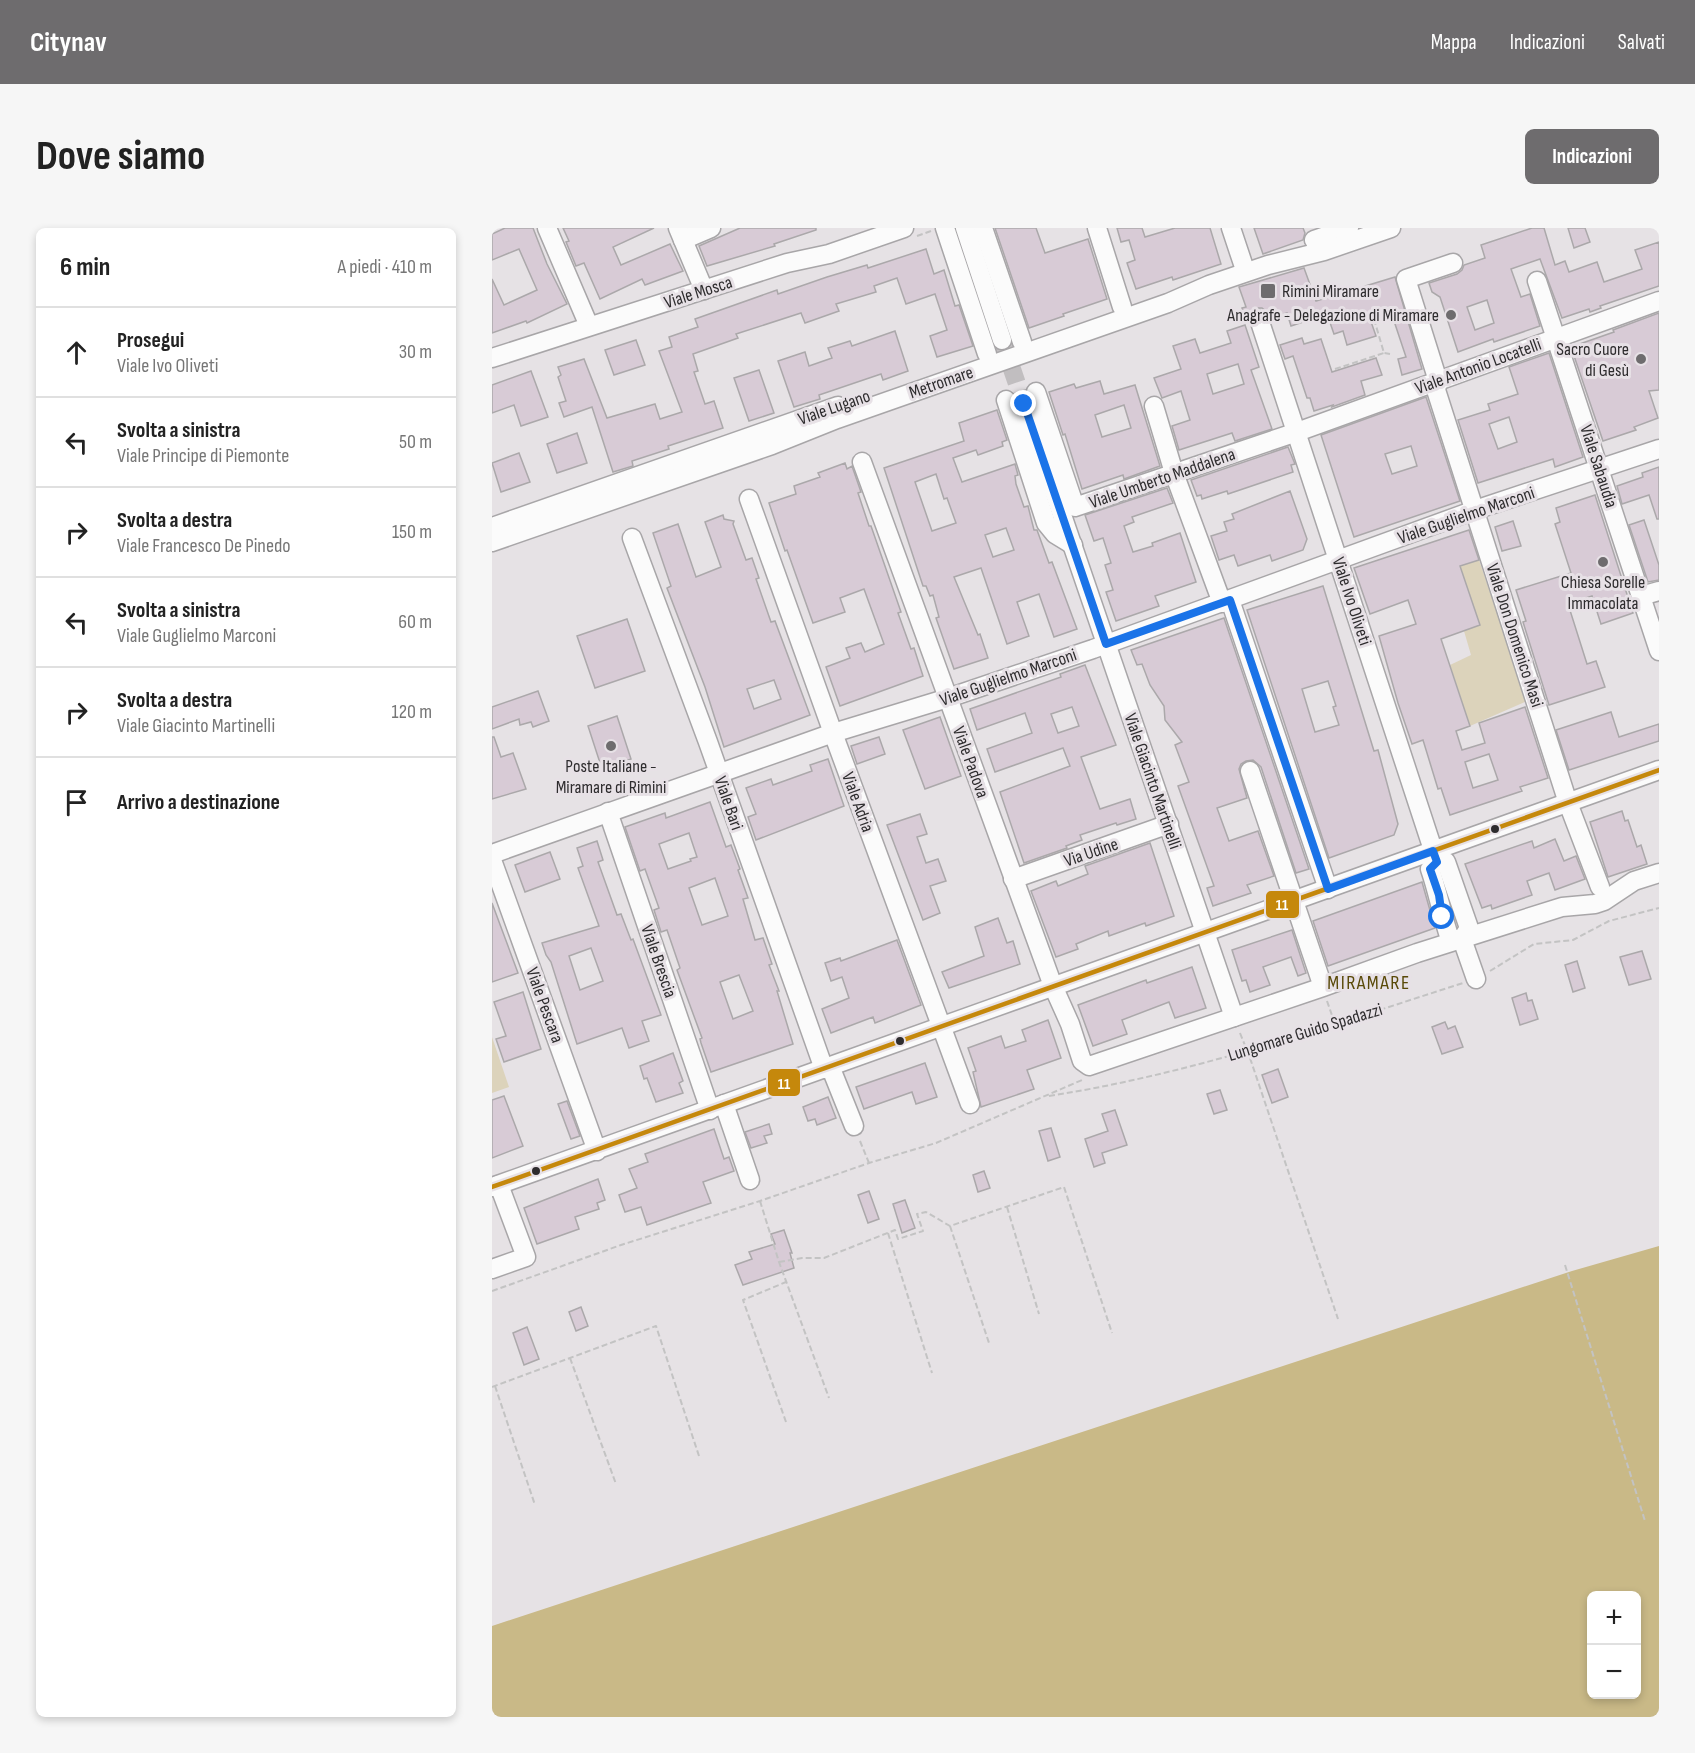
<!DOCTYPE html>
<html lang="it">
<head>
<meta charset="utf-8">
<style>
  body { margin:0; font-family:"Sofia Sans Condensed",sans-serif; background:#f6f6f6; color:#222 }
  .controls { position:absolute; right:18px; bottom:18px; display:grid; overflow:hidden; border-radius:9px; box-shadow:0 3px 9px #0003 }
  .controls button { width:54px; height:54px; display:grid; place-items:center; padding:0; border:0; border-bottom:2px solid #e0e0e0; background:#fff; color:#222; font:30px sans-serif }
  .stop { position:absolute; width:18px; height:18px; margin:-14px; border:4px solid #1a73e8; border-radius:50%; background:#fff }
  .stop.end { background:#1a73e8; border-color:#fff; box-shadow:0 2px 6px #0008 }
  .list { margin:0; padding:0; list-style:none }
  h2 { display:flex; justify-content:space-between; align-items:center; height:78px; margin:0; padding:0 24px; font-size:26px }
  h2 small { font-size:20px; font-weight:400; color:#767676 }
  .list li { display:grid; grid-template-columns:39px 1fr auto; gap:18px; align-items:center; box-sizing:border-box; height:90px; padding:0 24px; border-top:2px solid #e0e0e0 }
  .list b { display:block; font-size:22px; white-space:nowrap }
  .list p { margin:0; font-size:20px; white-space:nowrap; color:#767676 }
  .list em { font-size:20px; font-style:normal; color:#767676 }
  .icon { flex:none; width:33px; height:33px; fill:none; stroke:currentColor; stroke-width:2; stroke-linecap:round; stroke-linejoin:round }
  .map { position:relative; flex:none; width:1167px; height:1489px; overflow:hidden; border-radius:9px }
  header { display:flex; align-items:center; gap:36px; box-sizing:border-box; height:84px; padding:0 30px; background:#6e6c6e; color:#fff }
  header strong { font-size:28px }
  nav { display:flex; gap:33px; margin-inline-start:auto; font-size:21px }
  .intro { display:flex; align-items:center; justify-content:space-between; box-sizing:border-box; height:144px; padding:0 36px }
  h1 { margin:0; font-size:42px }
  .button { padding:15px 27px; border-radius:9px; background:#6e6c6e; color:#fff; font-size:21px; font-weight:700 }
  main { display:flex; gap:36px; padding:0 36px }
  aside { flex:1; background:#fff; border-radius:9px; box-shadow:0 3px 9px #0003 }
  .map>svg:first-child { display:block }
  .green { fill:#dcd3bb }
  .water { fill:#c9b987; fill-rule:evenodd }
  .building { fill:#d8cbd6; stroke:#aba8aa; stroke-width:1.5; fill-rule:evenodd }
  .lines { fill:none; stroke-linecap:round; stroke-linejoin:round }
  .minor-tunnel { stroke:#c1bec0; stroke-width:18; stroke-dasharray:18 9; stroke-linecap:butt }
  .minor-casing { stroke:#a8a6a8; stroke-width:21 }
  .path { stroke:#c3c3c3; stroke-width:2; stroke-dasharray:6 3; stroke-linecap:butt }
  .minor { stroke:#fbfbfb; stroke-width:18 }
  .bus-1-casing { stroke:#e7e1e6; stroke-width:9 }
  .bus-1 { stroke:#c5880c; stroke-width:4.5 }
  .route { stroke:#1a73e8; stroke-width:8 }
  .poi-dot { fill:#6e6c6e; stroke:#e7e1e6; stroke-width:2 }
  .bus-dot { fill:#2e2c2e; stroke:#e7e1e6; stroke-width:2 }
  .labels { text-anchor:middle; stroke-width:6; stroke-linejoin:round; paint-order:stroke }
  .poi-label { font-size:18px; fill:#2e2c2e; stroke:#e7e1e6; text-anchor:end }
  .street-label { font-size:18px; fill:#2e2c2e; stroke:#e7e1e6 }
  .neighbourhood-label { font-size:20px; letter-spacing:1.5px; fill:#594908; stroke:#e7e1e6 }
  .line-badge { stroke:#e7e1e6; stroke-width:2 }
  .badge-label { font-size:16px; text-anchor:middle; font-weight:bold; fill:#fff }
</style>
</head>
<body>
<header>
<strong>Citynav</strong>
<nav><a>Mappa</a><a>Indicazioni</a><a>Salvati</a></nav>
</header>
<div class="intro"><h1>Dove siamo</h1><a class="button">Indicazioni</a></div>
<main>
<aside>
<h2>6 min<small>A piedi · 410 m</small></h2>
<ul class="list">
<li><svg class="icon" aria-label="ahead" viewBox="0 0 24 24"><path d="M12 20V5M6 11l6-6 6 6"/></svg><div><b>Prosegui</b><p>Viale Ivo Oliveti</p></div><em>30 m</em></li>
<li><svg class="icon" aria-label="left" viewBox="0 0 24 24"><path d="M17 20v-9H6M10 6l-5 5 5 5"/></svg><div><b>Svolta a sinistra</b><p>Viale Principe di Piemonte</p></div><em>50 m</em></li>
<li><svg class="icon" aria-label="right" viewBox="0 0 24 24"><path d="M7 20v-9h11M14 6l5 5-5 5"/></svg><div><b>Svolta a destra</b><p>Viale Francesco De Pinedo</p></div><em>150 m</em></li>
<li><svg class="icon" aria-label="left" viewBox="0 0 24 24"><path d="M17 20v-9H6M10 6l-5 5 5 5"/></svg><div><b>Svolta a sinistra</b><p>Viale Guglielmo Marconi</p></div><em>60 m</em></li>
<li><svg class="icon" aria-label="right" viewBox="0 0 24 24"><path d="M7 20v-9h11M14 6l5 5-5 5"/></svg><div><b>Svolta a destra</b><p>Viale Giacinto Martinelli</p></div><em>120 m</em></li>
<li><svg class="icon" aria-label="arrive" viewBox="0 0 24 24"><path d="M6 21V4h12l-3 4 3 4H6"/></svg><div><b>Arrivo a destinazione</b></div></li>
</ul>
</aside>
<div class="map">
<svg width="1167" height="1489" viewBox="0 0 1167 1489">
  <rect width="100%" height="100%" fill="#e6e2e5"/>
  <g class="green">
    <path d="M987 332 1035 473 978 498 958 437 979 427 972 403 968 338Z"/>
    <path d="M0 809 17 859 0 865Z"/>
  </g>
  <path class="water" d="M1167 1018V1489H0V1398L1080 1043ZM1100 1368H1144V1466H1100Z"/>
  <g class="building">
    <path d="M13 0H41L55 36 75 76 35 95 34 93 0 105V51L12 77 45 62 27 21 0 32V6Z"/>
    <path d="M71 0H162L121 19 129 37 178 16 191 43 153 57 150 51 108 71 92 35 84 38 74 14 77 13Z"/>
    <path d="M248 0H324V2L282 16 283 18 215 38 207 18Z"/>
    <path d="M503 0H544L553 25 596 11 615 71 571 86 572 88 537 100Z"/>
    <path d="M625 0H650L653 9 683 0H718L729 36 681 52 680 49 644 61 635 35 643 32 637 12 629 14Z"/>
    <path d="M762 0H811L813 5 811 12 771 26Z"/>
    <path d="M1040 0H1052L1063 37 1073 33 1077 44 1105 34 1112 54 1150 41 1143 22 1167 14V58L1108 78 1109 80 1098 84 1097 81 1070 90 1048 31 1019 41 1029 69 1038 66 1048 98 1002 114 1001 111 966 124 948 69 940 64 937 55 965 46 970 42 972 37 993 30 989 17ZM995 72 1002 95 983 102 975 79Z"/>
    <path d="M1076 0H1093L1098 14 1082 20Z"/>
    <path d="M434 21 442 46 452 42 463 78 467 77 481 118 445 129 438 108 455 102 443 66 414 76 405 50 382 58 384 64 344 76 347 83 313 95 309 85 244 106 246 110 201 126 206 143 202 144 213 176 222 173 231 200 176 218 177 221 140 233 141 238 121 244 100 179 72 189 67 175 74 173 66 149 69 147 66 139 92 131 115 190 163 176 168 191 190 184 167 123 180 119 177 109 206 99 203 91 285 62 286 66 335 49 375 37 376 40Z"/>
    <path d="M812 40 824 73 903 49 930 141 910 147 906 131 914 129 898 81 877 88 884 108 855 117 851 103 842 106 835 86 799 98 795 85 782 89 780 82 775 84 770 80H764L759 83 754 91 750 80 754 79 747 59Z"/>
    <path d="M1167 85V162L1157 163 1166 190 1142 199 1144 202 1111 213 1079 119 1122 104 1121 102Z"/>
    <path d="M753 97 767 139 759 142 780 201 743 213 740 205 687 222 680 198 698 192 689 163 670 170 662 150 689 141 681 118 703 111 708 125 739 115 735 103ZM746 136 752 156 721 166 715 146Z"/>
    <path d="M403 103 416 143 391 152 389 146 327 167 328 171 302 179 286 133 313 124 317 138 340 130 336 120 358 113 360 118Z"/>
    <path d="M810 110 812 116 829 111 840 144 884 130 890 147 869 153 873 167 840 179 841 177 822 183 818 170H815L801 128 793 131 788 117Z"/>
    <path d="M144 112 153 137 122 147 113 122Z"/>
    <path d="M1057 125 1091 229 1063 239 1061 231 986 255 966 192 998 182 996 176 1026 166 1017 139ZM1017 189 1025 214 1006 221 997 196Z"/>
    <path d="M267 142 282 185 257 193 242 150Z"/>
    <path d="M39 143 56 189 29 198 22 177 0 185V157Z"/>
    <path d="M608 153 612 166 643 157 668 238 632 251 631 247 590 261 573 206 571 207 557 164 582 156 584 160ZM632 177 639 200 610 209 603 187Z"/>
    <path d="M934 169 968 273 862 309 829 207ZM919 218 925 238 900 246 893 226Z"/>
    <path d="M505 182 515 212 510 214 511 218 486 227 484 222 461 230 470 254 523 236 526 247 523 248 524 256 532 279 536 278 542 302H545L557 335 560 334 585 401 562 409 547 366 525 374 537 408 515 416 489 340 462 349 486 407 488 406 496 430 462 441 444 390 447 389 441 367 438 368 434 358H431L392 240 472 213 467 195ZM444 246 452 271 455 270 464 295 440 303 423 254ZM514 300 522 322 501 329 493 307Z"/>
    <path d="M85 205 95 235 65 245 55 216Z"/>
    <path d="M796 219 803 236 799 237 801 244 736 266 735 263 710 271 709 267 705 268 699 252Z"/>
    <path d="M27 225 38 254 9 264 0 235Z"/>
    <path d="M353 235 355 241 360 238 369 264 366 265 377 298H379L409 384 406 385 419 421 422 420 431 448 348 478 334 439 358 430 354 420 369 415 373 424 392 416 372 361 348 370 353 384 321 395 295 322 293 323 277 275 304 266 302 258 328 249 326 245Z"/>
    <path d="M1167 239V291H1165L1157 267 1130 276 1125 258 1151 249 1150 245Z"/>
    <path d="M675 260 681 275 640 289 642 294 632 298 641 324 661 318 660 315 688 305 704 354 663 368 667 378 624 393 614 364 621 362 613 337 619 335 611 310 602 313 593 287Z"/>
    <path d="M798 263 815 311 811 322 780 333 778 327 746 338 742 327 727 332 719 308 735 303 732 294 742 291 740 286Z"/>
    <path d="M1103 267 1141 385 1109 396 1100 368 1076 376 1095 436 1104 433 1113 459 1057 477 1031 394 1034 393 1024 362 1079 345 1063 296 1068 294 1064 280Z"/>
    <path d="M231 287 232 291 242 293 241 296 254 332 260 330 267 350 264 351 279 394 283 393 318 487 232 519 213 459 175 360 179 358 161 305 186 296 204 349 229 339 213 294ZM282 452 289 471 262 481 255 461Z"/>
    <path d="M1152 292 1167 337V352L1156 354 1137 297Z"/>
    <path d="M1021 293 1029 318 1010 323 1003 299Z"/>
    <path d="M977 302 987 332 968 338 988 397 949 411 978 498 964 503 970 522 993 515 987 495 1033 479 1056 550 1028 559 1030 563 958 587 949 560 946 561 931 512 920 516 906 475 887 408 924 396 916 372 878 386 862 340ZM997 526 1006 552 981 560 973 534Z"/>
    <path d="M831 358 882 523 886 522 906 596 902 607 837 630 755 382ZM836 453 844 478 841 479 847 497 823 504 810 461Z"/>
    <path d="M732 390 817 641 804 645 769 539 761 532 754 533 749 536 747 541 755 570 725 580 737 613 766 603 782 648 755 657 759 665 721 678 715 660 722 658 686 558 697 554 683 517 690 514 673 492 672 478 658 457 650 436 645 437 639 422Z"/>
    <path d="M135 391 153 443 103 460 85 408Z"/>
    <path d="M593 437 624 517 589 529 608 581 638 571 644 591 625 597 624 595 588 607 590 612 574 618 575 620 532 635 508 564 578 538 571 520 503 544 495 521 540 505 533 485 485 502 478 481 569 449 568 446ZM580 479 587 498 566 505 559 486Z"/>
    <path d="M46 463 57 493 41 499 39 494 28 497 27 491 0 501V479Z"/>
    <path d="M1119 484 1127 509 1167 496V513L1077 542 1064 502Z"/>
    <path d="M125 488 139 531 110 541 96 498Z"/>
    <path d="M448 489 469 548 433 561 411 502Z"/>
    <path d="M0 509H2L9 529 21 525 34 561 0 571Z"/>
    <path d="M387 509 393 526 365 536 359 518Z"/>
    <path d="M336 531 352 578 264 612 256 589 264 586 254 560 279 551 281 557 320 543 318 537Z"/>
    <path d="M218 574 234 619 239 617 248 641 246 642 256 670 251 671 263 712 271 710 280 736 277 737 287 763H285L301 816 219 844 209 815 208 811 210 810 185 742 188 740 175 702 169 704 162 682 167 680 153 641 148 643 133 599 173 585 174 590ZM197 605 205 629 198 631 199 633 176 641 167 616ZM223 650 236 688 210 697 197 660ZM247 747 261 783 241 791 228 754Z"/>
    <path d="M1130 583 1133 593 1136 592 1145 619 1149 617 1155 636 1116 649 1098 594Z"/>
    <path d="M428 586 435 606 425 609 434 635 446 631 454 653 438 658 448 685 431 692 395 597Z"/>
    <path d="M1063 611 1072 633 1084 628 1093 651 1063 662 1057 645 1035 653 1040 667 1000 681 999 677 990 680 973 636 1040 613 1042 620Z"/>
    <path d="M105 613 111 632 106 634 125 687 129 686 139 712 141 711 169 787 150 793 157 813 137 820 130 800 85 816 59 734 54 727 50 715 107 698 86 640 91 638 85 620ZM99 720 111 753 88 762 77 728Z"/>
    <path d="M658 615 682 688 654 698 653 695 617 708 616 703 584 716 586 721 564 729 539 663 564 653 566 658 596 646 593 638Z"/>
    <path d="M58 624 68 651 33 664 23 637Z"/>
    <path d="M930 654 943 700 836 738 821 693Z"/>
    <path d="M0 675 26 745 0 754Z"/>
    <path d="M506 690 515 715 521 713 528 736 457 760 450 744 492 728 483 699Z"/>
    <path d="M800 702 814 745 806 748 799 729 771 739 778 757 758 764 754 752 750 753 740 722Z"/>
    <path d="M405 712 429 777 383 795 381 789 339 805 330 781 357 770 350 749 339 753 333 735 348 730 349 733Z"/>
    <path d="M1150 723 1159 751 1137 757 1128 729Z"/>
    <path d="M1085 733 1093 760 1081 764 1073 737Z"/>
    <path d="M700 739 714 780 683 790 677 774 630 792 635 806 601 818 586 777 654 752 655 755Z"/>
    <path d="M31 764 49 821 12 834 4 811 14 808 2 774Z"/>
    <path d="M1034 765 1036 773 1040 772 1046 791 1028 797 1020 770Z"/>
    <path d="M556 792 569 830 535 842 542 861 489 879 481 844 484 843 476 820 509 808 513 820 534 813 530 802Z"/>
    <path d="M953 794 956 801 963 798 971 819 950 826 940 799Z"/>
    <path d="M181 825 191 853 187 855 191 865 164 874 155 850 152 851 148 838Z"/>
    <path d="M433 835 445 869 424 876 420 864 372 881 364 859Z"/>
    <path d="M786 841 796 869 780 875 770 847Z"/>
    <path d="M728 862 735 882 722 886 715 866Z"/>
    <path d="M12 868 31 918 0 930V872Z"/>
    <path d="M336 869 344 890 325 897 323 891 316 893 311 879Z"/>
    <path d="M75 873 88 908 79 911 66 876Z"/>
    <path d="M623 882 635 917 610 925 613 935 602 939 593 911 616 903 610 886Z"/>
    <path d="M277 896 280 906 272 908 275 915 259 920 253 904Z"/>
    <path d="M559 900 568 929 556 933 547 903Z"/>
    <path d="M222 901 232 931 237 929 242 943 211 954 219 975 155 997 149 979 133 984 127 967 145 960 137 941 156 934 153 926Z"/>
    <path d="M492 943 498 960 486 964 481 947Z"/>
    <path d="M106 951 113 972 105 975 107 981 83 989 87 1001 45 1016 32 980Z"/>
    <path d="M377 963 387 991 376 995 366 967Z"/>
    <path d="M413 972 423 1000 410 1005 401 976Z"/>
    <path d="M292 1002 300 1025H298L302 1040 251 1057 243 1037 260 1031 257 1024 283 1016 279 1006Z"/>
    <path d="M89 1079 96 1098 84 1103 77 1084Z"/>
    <path d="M35 1099 47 1131 32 1137 21 1105Z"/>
  </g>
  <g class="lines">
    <path class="minor-tunnel" d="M510 112 532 176"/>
    <g class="minor-casing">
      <g id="minor">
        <path d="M55 0 97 98"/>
        <path d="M186 0 212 62"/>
        <path d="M453 0 495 126"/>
        <path d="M473 0 510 112"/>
        <path d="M491 0 530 114"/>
        <path d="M605 0 630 79"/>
        <path d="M739 0 751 36"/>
        <path d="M191 12 219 0"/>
        <path d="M822 12 857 0"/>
        <path d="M961 35 914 51 946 153 944 162 1076 575 1108 659"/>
        <path d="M1045 53 1167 423"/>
        <path d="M767 91 945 634 938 641C946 664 950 688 958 711H970L984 751"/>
        <path d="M0 130 295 35 337 26 412 0"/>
        <path d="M544 164 583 279 805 204 1167 73"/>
        <path d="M514 172 554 295 563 306 581 317"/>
        <path d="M532 176 742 789"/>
        <path d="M662 178 682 245 730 375"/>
        <path d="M370 234 561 758 578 796 590 833 597 838 831 759 925 725 1070 679 1103 676 1112 673 1142 653 1167 645"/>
        <path d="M257 271 341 505 478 876"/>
        <path d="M0 299 346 178"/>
        <path d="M140 310 216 514 332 841"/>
        <path d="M0 314 280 217 345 191 676 75 717 57 776 37 832 23 899 0"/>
        <path d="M1149 368 1167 363"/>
        <path d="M738 372 836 661"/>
        <path d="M758 543 829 753"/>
        <path d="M116 584 218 882"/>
        <path d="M0 626 341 505 456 470 601 421 983 282 1167 221"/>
        <path d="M0 632 105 923"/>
        <path d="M945 634H954L977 700 970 711"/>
        <path d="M521 651 677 596"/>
        <path d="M338 838 362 898"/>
        <path d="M232 876 258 952"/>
        <path d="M0 959 1167 542"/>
        <path d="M0 1041 34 1029 7 957"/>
      </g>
    </g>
    <g class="path">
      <path d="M425 8 439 3"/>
      <path d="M882 91 892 125 898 126"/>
      <path d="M843 141 892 125"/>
      <path d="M998 743 1042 716 1081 712 1117 693 1167 680"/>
      <path d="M835 773 843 796"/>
      <path d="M748 805 758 830 846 1091"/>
      <path d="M557 868C699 846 834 799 971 755"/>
      <path d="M368 913 377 935"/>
      <path d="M268 973 287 1034 337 1170"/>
      <path d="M515 979 547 1086"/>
      <path d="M458 998 497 1115"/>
      <path d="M396 1005 440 1145"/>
      <path d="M287 1034 310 1030H332L403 1002 406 1011 431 1003 425 986 434 984 458 998 572 959 620 1105"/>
      <path d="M1073 1037 1153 1293"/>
      <path d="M0 1063 129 1017 268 973 377 935 444 915 590 852"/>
      <path d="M78 1130 124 1256"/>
      <path d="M3 1158 43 1277"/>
      <path d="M0 1159 164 1098 207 1228"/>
      <path d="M294 1194 251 1072 294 1054"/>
    </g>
    <use href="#minor" class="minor"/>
    <g class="bus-1-casing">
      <path id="bus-1" d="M0 959 1167 542"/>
    </g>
    <use href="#bus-1" class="bus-1"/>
  </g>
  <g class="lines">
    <path class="route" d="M532 176 614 416 738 372 836 661 941 623 945 634 938 641 947 667 950 689"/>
  </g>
  <g class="poi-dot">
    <rect x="768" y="55" width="16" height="16" rx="3"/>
    <circle cx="959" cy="87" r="6"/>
    <circle cx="1149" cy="131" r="6"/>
    <circle cx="1111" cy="334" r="6"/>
    <circle cx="119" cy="518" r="6"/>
  </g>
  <g class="bus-dot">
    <circle cx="1003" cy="601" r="5"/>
    <circle cx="408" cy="813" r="5"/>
    <circle cx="44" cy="943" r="5"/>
  </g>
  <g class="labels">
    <g class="poi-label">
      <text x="790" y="69" text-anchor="start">Rimini Miramare</text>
      <text x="947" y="93">Anagrafe - Delegazione di Miramare</text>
      <text x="1137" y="127">Sacro Cuore<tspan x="1137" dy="21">di Gesù</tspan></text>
      <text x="1111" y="360" text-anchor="middle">Chiesa Sorelle<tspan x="1111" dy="21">Immacolata</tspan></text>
      <text x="119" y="544" text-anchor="middle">Poste Italiane -<tspan x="119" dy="21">Miramare di Rimini</tspan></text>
    </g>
    <g class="street-label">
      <text transform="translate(206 64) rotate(-18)" y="6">Viale Mosca</text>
      <text transform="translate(986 138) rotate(-20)" y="6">Viale Antonio Locatelli</text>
      <text transform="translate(449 154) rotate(-19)" y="6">Metromare</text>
      <text transform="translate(342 179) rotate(-19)" y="6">Viale Lugano</text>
      <text transform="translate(1107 238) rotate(72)" y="6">Viale Sabaudia</text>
      <text transform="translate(670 250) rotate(-19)" y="6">Viale Umberto Maddalena</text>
      <text transform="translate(974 287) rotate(-19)" y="6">Viale Guglielmo Marconi</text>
      <text transform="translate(860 373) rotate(72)" y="6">Viale Ivo Oliveti</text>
      <text transform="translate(1023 407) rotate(72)" y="6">Viale Don Domenico Masi</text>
      <text transform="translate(516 449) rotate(-19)" y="6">Viale Guglielmo Marconi</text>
      <text transform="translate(479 534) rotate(70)" y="6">Viale Padova</text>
      <text transform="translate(661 553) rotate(71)" y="6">Viale Giacinto Martinelli</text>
      <text transform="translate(366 574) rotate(70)" y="6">Viale Adria</text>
      <text transform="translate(237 575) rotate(71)" y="6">Viale Bari</text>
      <text transform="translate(599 624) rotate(-19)" y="6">Via Udine</text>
      <text transform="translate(167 733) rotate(71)" y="6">Viale Brescia</text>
      <text transform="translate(53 777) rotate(70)" y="6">Viale Pescara</text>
      <text transform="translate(813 804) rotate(-17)" y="6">Lungomare Guido Spadazzi</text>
    </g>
    <g class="neighbourhood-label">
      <text x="877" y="761">MIRAMARE</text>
    </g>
  </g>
  <g class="line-badge">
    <rect x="773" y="662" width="35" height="29" rx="6" fill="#c5880c"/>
    <rect x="275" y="840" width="34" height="29" rx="6" fill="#c5880c"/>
  </g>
  <g class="badge-label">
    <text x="790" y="682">11</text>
    <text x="292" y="861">11</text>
  </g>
</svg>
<div class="controls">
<button>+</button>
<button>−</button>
</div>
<div class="stop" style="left:950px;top:689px"></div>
<div class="stop end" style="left:532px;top:176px"></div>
</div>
</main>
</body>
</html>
